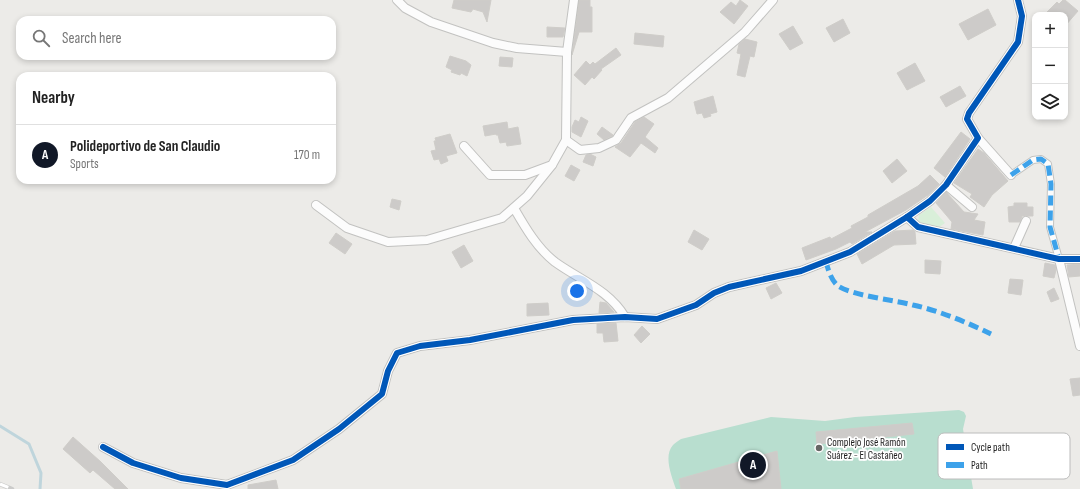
<!DOCTYPE html>
<html lang="en">
<head>
<meta charset="utf-8">
<style>
  body { margin:0; font-family:"Sofia Sans Condensed",sans-serif; background:#f6f6f6; color:#222 }
  .controls { position:absolute; right:12px; top:12px; display:grid; overflow:hidden; border-radius:8px; box-shadow:0 2px 6px #0003 }
  .controls button { width:36px; height:36px; display:grid; place-items:center; padding:0; border:0; border-bottom:1px solid #e0e0e0; background:#fff; color:#222; font:20px sans-serif }
  .you { position:absolute; left:577px; top:291px; width:14px; height:14px; margin:-10px; border:3px solid #fff; border-radius:50%; background:#1a73e8; box-shadow:0 0 0 6px #1a73e833 }
  .badge { display:grid; place-items:center; width:26px; height:26px; border-radius:50%; background:#111827; color:#fff; font-size:13px; font-weight:700 }
  .pin { position:absolute; translate:-50% -50%; border:2px solid #fff; box-shadow:0 1px 4px #0006 }
  .list { margin:0; padding:0; list-style:none }
  h2 { display:flex; justify-content:space-between; align-items:center; height:52px; margin:0; padding:0 16px; font-size:17px }
  h2 small { font-size:13px; font-weight:400; color:#767676 }
  .list li { display:grid; grid-template-columns:26px 1fr auto; gap:12px; align-items:center; box-sizing:border-box; height:60px; padding:0 16px; border-top:1px solid #e0e0e0 }
  .list b { display:block; font-size:15px; white-space:nowrap }
  .list p { margin:0; font-size:13px; white-space:nowrap; color:#767676 }
  .list em { font-size:13px; font-style:normal; color:#767676 }
  .icon { flex:none; width:22px; height:22px; fill:none; stroke:currentColor; stroke-width:2; stroke-linecap:round; stroke-linejoin:round }
  .map { position:relative; flex:none; width:1080px; height:489px; overflow:hidden }
  .search { position:absolute; background:#fff; box-shadow:0 2px 6px #0003; left:16px; top:16px; width:320px; height:44px; display:flex; align-items:center; gap:10px; box-sizing:border-box; padding:0 14px; border-radius:12px; color:#767676; font-size:15px }
  .panel { position:absolute; background:#fff; box-shadow:0 2px 6px #0003; left:16px; top:72px; width:320px; height:112px; border-radius:12px }
  .map>svg:first-child { display:block }
  .park { fill:#d9efd9 }
  .pitch { fill:#b8decf }
  .lines { fill:none; stroke-linecap:round; stroke-linejoin:round }
  .stream { stroke:#bfd5dc; stroke-width:3 }
  .building { fill:#cdcbc9; stroke:#cfcdc9 }
  .pedestrian-casing { stroke:#c2c2c0; stroke-width:8 }
  .minor-casing { stroke:#c2c2c0; stroke-width:10 }
  .pedestrian { stroke:#fcfcfc; stroke-width:6 }
  .minor { stroke:#fcfcfc; stroke-width:8 }
  .rail-casing { stroke:#cbcbca; stroke-width:4.5 }
  .rail { stroke:#fff; stroke-width:3; stroke-dasharray:9; stroke-linecap:butt }
  .quiet { stroke:#3da2ea; stroke-width:5; stroke-dasharray:10 5; stroke-linecap:butt }
  .cycleway-casing { stroke:#fff; stroke-width:8 }
  .cycleway { stroke:#0057b8; stroke-width:6 }
  .poi-dot { fill:#676665; stroke:#fff; stroke-width:1.5 }
  .labels { text-anchor:middle; stroke-width:3.5; stroke-linejoin:round; paint-order:stroke }
  .poi-label { font-size:11px; fill:#1f1f1f; stroke:#fff; text-anchor:start }
  .key { fill:#fff; stroke:#bcbcbc; stroke-width:1 }
  .key-label { font-size:11px; fill:#1f1f1f }
</style>
</head>
<body>
<div class="map">
<svg width="1080" height="489" viewBox="0 0 1080 489">
  <rect width="100%" height="100%" fill="#ecebe8"/>
  <path class="park" d="M931 207 945 223 938 228 920 224 918 222 919 215Z"/>
  <path class="pitch" d="M959 410 964 412 966 416 963 429 973 489H676C672 477 663 456 673 445 675 443 678 441 681 439L771 417 825 421 855 417Z"/>
  <g class="lines">
    <path class="stream" d="M0 426 29 444 41 473 40 489"/>
  </g>
  <g class="building">
    <path d="M454 0H491L487 22 483 12 473 9 471 12 452 8Z"/>
    <path d="M579 0H590V7H592V32H579L572 55Z"/>
    <path d="M740 0 748 6 734 24 720 12 731 2 736 6Z"/>
    <path d="M1063 0H1065L1078 11 1065 26V15H1044L1057 2 1059 4Z"/>
    <path d="M988 9 996 25 968 40 959 24Z"/>
    <path d="M843 19 850 33 834 42 826 28Z"/>
    <path d="M793 26 803 43 790 50 779 34Z"/>
    <path d="M547 27 565 28 563 37H547Z"/>
    <path d="M635 33 664 36 663 47 634 44Z"/>
    <path d="M745 39 757 42 754 57 750 56 745 77 737 75 741 54 737 53 739 44Z"/>
    <path d="M616 48 621 55 601 69 602 70 594 79 592 77 585 85 574 75 586 61 590 65 593 62 595 64Z"/>
    <path d="M450 56 466 61 471 65 467 76 461 73 460 75 451 72 452 70 446 67Z"/>
    <path d="M500 57 513 58 512 67 499 66Z"/>
    <path d="M915 63 925 81 907 90 897 73Z"/>
    <path d="M960 86 966 96 946 107 940 97Z"/>
    <path d="M713 96 717 112 710 114 711 116 704 118 702 113 697 114 694 102Z"/>
    <path d="M581 117 588 121 581 137 572 132V127L575 120 579 122Z"/>
    <path d="M644 117 654 124 645 137 658 148 655 153 641 143 630 157 615 147 621 143 635 122Z"/>
    <path d="M507 122 508 129 518 127 521 144 507 146 506 142 500 143 498 135H496V134L485 136 483 126Z"/>
    <path d="M602 127 613 135 612 136 604 140 597 134Z"/>
    <path d="M961 132 970 139 945 177 934 168Z"/>
    <path d="M450 134 457 153 446 156 448 161 441 164 439 159 434 160 431 151 436 150 434 141H436L435 138Z"/>
    <path d="M978 149 984 153 1008 181 992 195 984 207 970 197 972 194 954 183Z"/>
    <path d="M590 154 596 157 593 166 583 162 586 155Z"/>
    <path d="M897 159 907 171 892 183 883 171Z"/>
    <path d="M571 165 580 170 574 181 565 176Z"/>
    <path d="M930 175 939 184 928 195 906 210 865 232H872L852 244 850 242 836 249 806 260 802 248 830 237 831 239 852 228 851 226 868 217V215L918 186Z"/>
    <path d="M946 192 964 212 978 214 974 220 985 222 983 235 951 229 952 222 936 203Z"/>
    <path d="M392 199 401 201 399 210 390 207Z"/>
    <path d="M1014 203H1027V207H1033V216H1022L1020 222H1009L1008 207 1014 206Z"/>
    <path d="M694 230 709 239 702 250 688 242Z"/>
    <path d="M913 230 915 232 916 244 894 245 862 264 857 254 895 231Z"/>
    <path d="M336 233 352 244 345 254 329 243Z"/>
    <path d="M464 245 473 261 461 268 452 252Z"/>
    <path d="M925 260 941 261 940 274 925 273Z"/>
    <path d="M1045 263 1055 265 1056 270 1054 278 1043 276Z"/>
    <path d="M1080 264V276L1069 277 1067 265Z"/>
    <path d="M1010 279 1023 280 1021 295 1008 293Z"/>
    <path d="M776 283 782 293 771 299 766 288Z"/>
    <path d="M1054 288 1059 299 1051 302 1047 292Z"/>
    <path d="M600 302 606 303 614 312 599 313Z"/>
    <path d="M548 303 549 315 527 316V304Z"/>
    <path d="M616 323 618 341 604 342 603 333H597V324Z"/>
    <path d="M642 326 650 334 641 343 634 335Z"/>
    <path d="M1080 378V395L1073 396 1070 379Z"/>
    <path d="M912 423 914 434 817 444 816 432Z"/>
    <path d="M73 437 101 462 128 489H115L93 470 90 473 63 449Z"/>
    <path d="M777 451 781 489H681L679 479Z"/>
    <path d="M276 480 278 489H248V485Z"/>
  </g>
  <g class="lines">
    <g class="pedestrian-casing">
      <path id="pedestrian" d="M1011 175 1033 160 1041 159 1048 164 1051 184 1050 227 1059 259"/>
    </g>
    <g class="minor-casing">
      <g id="minor">
        <path d="M397 0 405 8 431 22 493 43 517 48 567 52"/>
        <path d="M574 0 567 52 566 140 580 150 599 148 616 140 631 118 668 98 745 32 773 0"/>
        <path d="M1018 0 1022 16 1018 42 969 113 967 119 978 138 946 185 930 201 907 217 918 227 1059 259H1080"/>
        <path d="M978 138 1011 175"/>
        <path d="M464 146 490 175H525L552 165 566 140"/>
        <path d="M946 185 972 207"/>
        <path d="M316 205 347 228 388 242 427 240 502 218 527 196 552 165"/>
        <path d="M514 208C525 227 537 248 555 262 580 280 609 290 625 317"/>
        <path d="M1014 248 1026 221"/>
        <path d="M1059 259 1080 346"/>
        <path d="M103 447 133 463 181 478 227 485 293 460 339 429 382 394 388 371 397 353 420 346 470 340 573 320 625 317 657 319 696 305 714 293 729 287 801 271 850 252 907 217"/>
      </g>
    </g>
    <use href="#pedestrian" class="pedestrian"/>
    <use href="#minor" class="minor"/>
    <g class="rail-casing">
      <path id="rail" d="M0 484 12 489"/>
    </g>
    <use href="#rail" class="rail"/>
    <g class="quiet">
      <path d="M1011 175 1033 160 1041 159 1048 164 1051 184 1050 227 1059 259"/>
      <path d="M826 261C828 270 831 280 838 286 854 296 894 300 913 305 940 311 966 322 991 334"/>
    </g>
    <g class="cycleway-casing">
      <g id="cycleway">
        <path d="M1018 0 1022 16 1018 42 969 113 967 119 978 138 946 185 930 201 907 217 918 227 1059 259H1080"/>
        <path d="M103 447 133 463 181 478 227 485 293 460 339 429 382 394 388 371 397 353 420 346 470 340 573 320 625 317 657 319 696 305 714 293 729 287 801 271 850 252 907 217"/>
      </g>
    </g>
    <use href="#cycleway" class="cycleway"/>
  </g>
  <circle class="poi-dot" cx="819" cy="448" r="4"/>
  <g class="labels">
    <g class="poi-label">
      <text x="827" y="446">Complejo José Ramón<tspan x="827" dy="13">Suárez - El Castañeo</tspan></text>
    </g>
  </g>
  <rect x="938" y="433" width="132" height="46" rx="6" class="key"/>
  <rect x="946" y="444" width="18" height="6" fill="#0057b8"/>
  <rect x="946" y="462" width="18" height="6" fill="#3da2ea"/>
  <g class="key-label">
    <text x="971" y="451">Cycle path</text>
    <text x="971" y="469">Path</text>
  </g>
</svg>
<div class="controls">
<button>+</button>
<button>−</button>
<button><svg class="icon" aria-label="layers" viewBox="0 0 24 24"><path d="M12 4l9 5-9 5-9-5zM3 14l9 5 9-5"/></svg></button>
</div>
<div class="you"></div>
<div class="pin badge" style="left:753px;top:465px">A</div>
<div class="search"><svg class="icon" aria-label="search" viewBox="0 0 24 24"><circle cx="10" cy="10" r="6"/><path d="M15 15l6 6"/></svg>Search here</div>
<section class="panel">
<h2>Nearby<small></small></h2>
<ul class="list">
<li><span class="badge">A</span><div><b>Polideportivo de San Claudio</b><p>Sports</p></div><em>170 m</em></li>
</ul>
</section>
</div>
</body>
</html>
